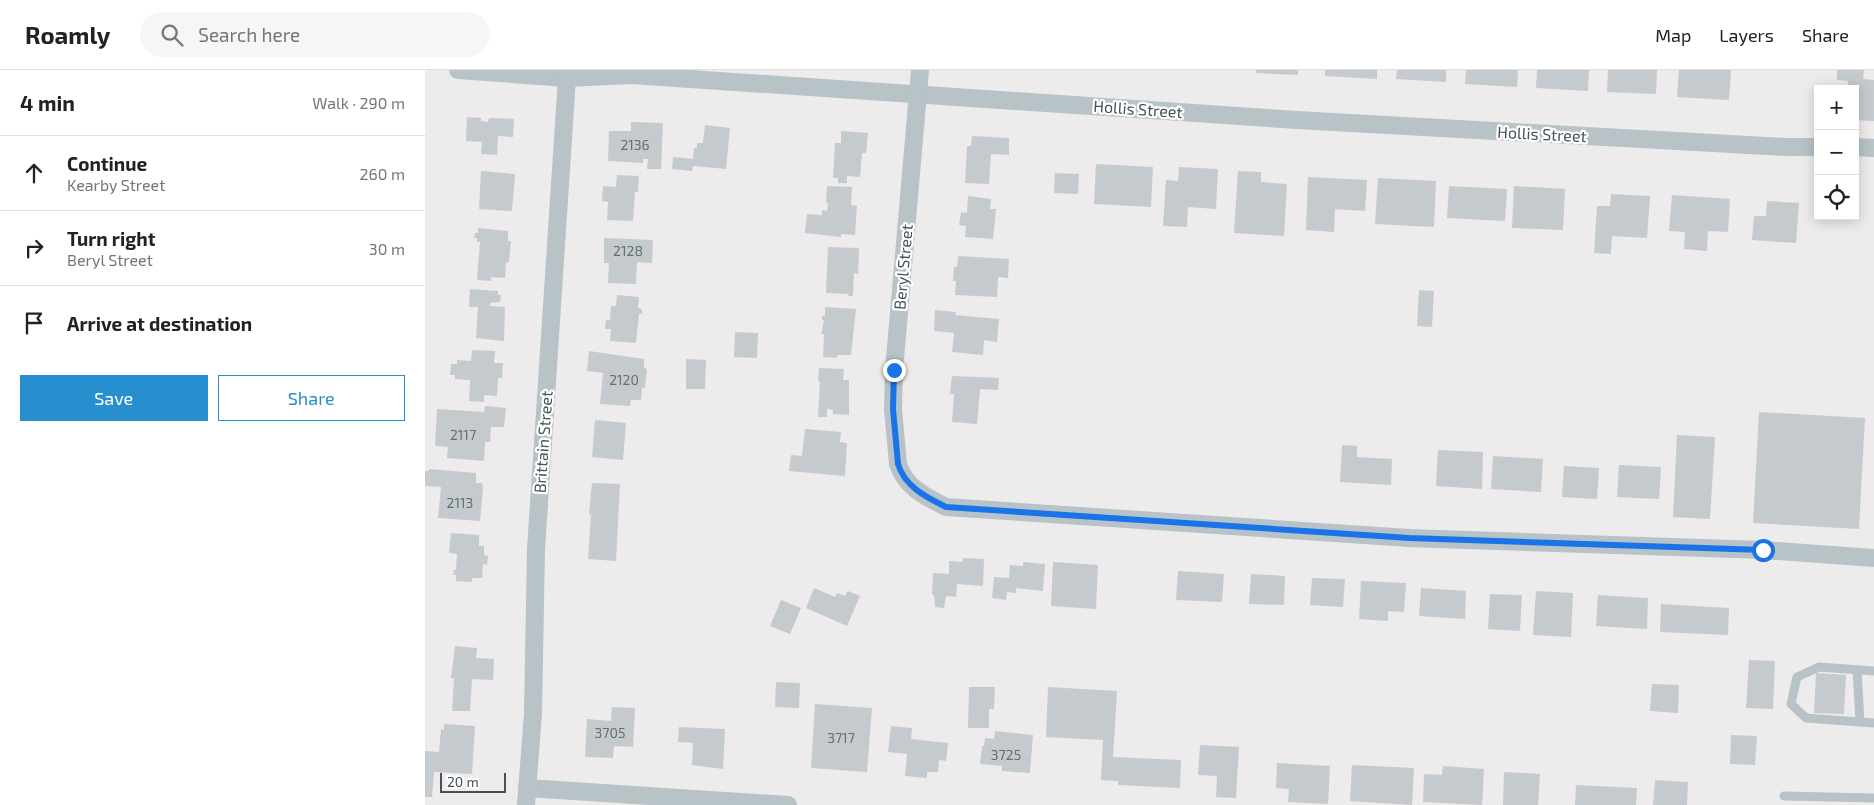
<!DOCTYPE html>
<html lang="en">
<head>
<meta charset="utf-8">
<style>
  body { margin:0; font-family:"Exo 2",sans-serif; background:#f6f6f6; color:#222 }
  .controls { position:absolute; right:15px; top:15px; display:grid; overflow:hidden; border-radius:0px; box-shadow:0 2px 12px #0003 }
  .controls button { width:45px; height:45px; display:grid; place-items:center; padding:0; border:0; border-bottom:1px solid #e0e0e0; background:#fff; color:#222; font:25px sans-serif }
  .scale { position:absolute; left:15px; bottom:12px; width:66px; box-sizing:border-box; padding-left:5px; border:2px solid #455257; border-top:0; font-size:14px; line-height:18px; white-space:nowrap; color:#455257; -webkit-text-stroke:4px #fff; paint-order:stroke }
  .stop { position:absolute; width:15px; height:15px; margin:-11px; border:4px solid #1a73e8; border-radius:50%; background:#fff }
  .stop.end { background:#1a73e8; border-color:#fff; box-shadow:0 1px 5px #0008 }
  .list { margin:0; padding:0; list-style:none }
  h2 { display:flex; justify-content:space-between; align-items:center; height:65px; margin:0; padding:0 20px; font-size:21px }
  h2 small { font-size:16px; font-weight:400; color:#767676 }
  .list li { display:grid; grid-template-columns:32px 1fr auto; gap:15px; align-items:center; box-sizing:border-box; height:75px; padding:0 20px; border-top:1px solid #e0e0e0 }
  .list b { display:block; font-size:19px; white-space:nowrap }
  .list p { margin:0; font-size:16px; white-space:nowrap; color:#767676 }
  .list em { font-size:16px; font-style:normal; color:#767676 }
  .actions { display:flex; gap:10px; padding:15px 20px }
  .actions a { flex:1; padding:11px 0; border:1px solid #278fcd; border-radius:0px; text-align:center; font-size:18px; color:#278fcd }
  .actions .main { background:#278fcd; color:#fff }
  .icon { flex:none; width:28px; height:28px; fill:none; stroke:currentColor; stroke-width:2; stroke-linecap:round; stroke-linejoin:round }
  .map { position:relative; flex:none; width:1449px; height:735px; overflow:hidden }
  header { display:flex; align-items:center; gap:30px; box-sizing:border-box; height:70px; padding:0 25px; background:#fff; border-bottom:1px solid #e0e0e0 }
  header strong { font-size:24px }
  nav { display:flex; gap:28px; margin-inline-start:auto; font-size:18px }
  .search { width:350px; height:45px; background:#f6f6f6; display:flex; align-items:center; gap:12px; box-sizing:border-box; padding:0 18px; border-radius:28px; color:#767676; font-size:19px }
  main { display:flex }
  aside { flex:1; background:#fff }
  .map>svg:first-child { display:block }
  .building { fill:#c5cace }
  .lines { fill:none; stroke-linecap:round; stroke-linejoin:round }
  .lane { stroke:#b7c3c7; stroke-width:9 }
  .street { stroke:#b7c3c7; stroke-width:18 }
  .route { stroke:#1a73e8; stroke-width:6 }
  .labels { text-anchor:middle; stroke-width:4.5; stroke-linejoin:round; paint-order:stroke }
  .number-label { font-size:14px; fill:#657075 }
  .street-label { font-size:16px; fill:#455257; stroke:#fff }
</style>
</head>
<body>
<header>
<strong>Roamly</strong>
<div class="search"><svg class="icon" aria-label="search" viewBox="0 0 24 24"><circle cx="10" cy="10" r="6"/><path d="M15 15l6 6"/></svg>Search here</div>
<nav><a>Map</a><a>Layers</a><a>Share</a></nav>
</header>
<main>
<aside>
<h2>4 min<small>Walk · 290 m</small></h2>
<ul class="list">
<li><svg class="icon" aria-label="ahead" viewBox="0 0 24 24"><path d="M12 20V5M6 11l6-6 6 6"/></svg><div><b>Continue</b><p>Kearby Street</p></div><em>260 m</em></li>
<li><svg class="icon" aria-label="right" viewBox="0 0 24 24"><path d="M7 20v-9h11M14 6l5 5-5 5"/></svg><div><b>Turn right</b><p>Beryl Street</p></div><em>30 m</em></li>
<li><svg class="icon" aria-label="arrive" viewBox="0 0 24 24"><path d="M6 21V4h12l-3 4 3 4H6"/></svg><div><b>Arrive at destination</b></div></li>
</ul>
<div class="actions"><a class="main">Save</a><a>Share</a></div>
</aside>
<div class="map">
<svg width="1449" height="735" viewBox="0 0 1449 735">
  <rect width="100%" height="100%" fill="#eeebec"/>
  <g class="building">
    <path d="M831 0H873V5L831 3Z"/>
    <path d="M900 0H952V9L900 6Z"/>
    <path d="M972 0H1021V12L971 9Z"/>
    <path d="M1041 0H1093L1092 17 1040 14Z"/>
    <path d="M1112 0H1164L1163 21 1111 18Z"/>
    <path d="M1183 0H1232L1231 24 1182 22Z"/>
    <path d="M1254 0H1306L1304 30 1252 27Z"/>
    <path d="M1412 0H1439L1438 9 1449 10V51L1430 50V19H1423V11L1412 10Z"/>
    <path d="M42 47 56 48V51L63 52 64 48 89 49 88 67 73 66 72 85 56 84 57 72 41 71Z"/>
    <path d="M206 52 238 53 236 99H222L223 89H218V93L183 91 184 61H206Z"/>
    <path d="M280 55 305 58 301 99 268 96 267 101 247 99 248 87 268 89 269 78H272V73H278Z"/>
    <path d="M416 61 443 63 441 83H437L435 107 422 106V113H413V108H408L410 73H416Z"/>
    <path d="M547 66 584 68V85L566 84 564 114 540 113 542 76H546Z"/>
    <path d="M671 94 728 97 726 137 669 134Z"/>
    <path d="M754 97 793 99 791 139 763 137 762 157 738 156 741 110 753 111Z"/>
    <path d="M56 101 90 104 87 141 54 139Z"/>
    <path d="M813 101 836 102V112L862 114 859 166 809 163Z"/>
    <path d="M630 103 654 104 653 124 629 123Z"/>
    <path d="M192 105 214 106 213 122H210L208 151 182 150 183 132 177 131 178 116 191 117Z"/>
    <path d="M883 107 942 110 940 141 910 139 909 162 881 160Z"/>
    <path d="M953 108 1011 111 1009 157 950 154Z"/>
    <path d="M402 116 427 117 426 135 432 136 430 165 416 164V167L380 163 382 144 397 145V140L402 141 403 133H401Z"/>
    <path d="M1024 116 1082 119 1080 151 1022 148Z"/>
    <path d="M1089 116 1140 119 1138 160 1087 158Z"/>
    <path d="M1186 124 1225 126 1222 168 1187 166 1186 184 1169 183 1172 136H1185Z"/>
    <path d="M1247 125 1305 129 1303 162 1283 161 1282 181 1259 179 1260 162 1244 161Z"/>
    <path d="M543 126 566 129 565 139H571L568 169 540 167 541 156 534 155 536 142 542 143Z"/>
    <path d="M1342 131 1374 133 1371 173 1327 170 1329 146H1341Z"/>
    <path d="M53 158 83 161V171H86L84 192H81L80 208 66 207V211L52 210 55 172H52V168H49L50 163H53Z"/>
    <path d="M179 168 228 170 227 193 212 192 211 214 183 213 184 193H179Z"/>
    <path d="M403 177 434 178 433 204 429 203 428 226H423L424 224 401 223Z"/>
    <path d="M533 186 584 189 583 208 573 207 572 227 530 225 531 211H528L529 197H532Z"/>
    <path d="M45 219 73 221V225H76L75 232 65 233V236L80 237 79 271 51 268 53 237H44Z"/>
    <path d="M994 220 1009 221 1007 257 992 256Z"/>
    <path d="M192 225 214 227 213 238 217 239V244H214L211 273 185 271 186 259H180L181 250H185L186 236H191Z"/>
    <path d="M400 237 431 239 426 285H412V288L398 287 399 264H396L399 250H397V246H400Z"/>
    <path d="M510 240 531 242 530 245 574 249 572 272 559 270 558 285 527 282 529 263 509 261Z"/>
    <path d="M310 262 333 263 332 288 309 287Z"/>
    <path d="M47 280 70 281 69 293H78L77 308H73L72 326 59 325V332L44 331 45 310 30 309V305H25L26 294H32V290L46 291Z"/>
    <path d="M164 281 219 289V298L222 299 220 318H217L216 330H206L205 336 175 334 178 303 162 301Z"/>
    <path d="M261 289 281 290 280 319H261Z"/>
    <path d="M394 298 419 299 418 310H424V345L408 344V340L402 339V347H393L395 311H393Z"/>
    <path d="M527 306 574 308 573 320 555 319 552 354 527 352 529 324H525Z"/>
    <path d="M60 336 81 338 79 357H66L65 372H60L59 391 22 388 23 377 10 376 12 339 59 342Z"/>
    <path d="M1334 342 1440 348 1434 459 1328 453Z"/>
    <path d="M170 350 201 353 198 390 167 387Z"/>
    <path d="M380 359 416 362 415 372 422 373 420 406 364 401 366 385 377 386Z"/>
    <path d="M1252 365 1290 367 1285 449 1248 447Z"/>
    <path d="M917 375 932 376V387L967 389 966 415 915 412Z"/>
    <path d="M1013 380 1058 382 1057 419 1011 416Z"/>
    <path d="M1068 386 1118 389 1116 422 1066 419Z"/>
    <path d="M1194 395 1236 397 1234 429 1192 427Z"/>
    <path d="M1139 396 1174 398 1172 429 1137 427Z"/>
    <path d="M4 399 51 403V413H57L58 418 55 451 13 448 16 417 0 416V401H4Z"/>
    <path d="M167 413 195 414 191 491 163 489 166 444H164Z"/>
    <path d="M26 463 54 465V476H59V485L63 486 62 495 58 494 57 508H47V512L31 511V505H28L29 500H31L32 484 24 483Z"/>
    <path d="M538 488 559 489 558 516 532 514 531 527 521 526 519 538 510 537 509 525H507L508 503 524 504V491L537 492Z"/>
    <path d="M598 492 620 494 618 521 591 518V523L582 522 581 530 567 528 569 507 584 508 585 495 598 496Z"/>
    <path d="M628 492 673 495 671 539 626 536Z"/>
    <path d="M753 501 799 504 797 532 751 530Z"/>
    <path d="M826 504 860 506 859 535 824 534Z"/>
    <path d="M887 508 920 509 918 537 885 535Z"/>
    <path d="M936 511 981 513 979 542 963 541V551L934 549Z"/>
    <path d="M389 518 410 527 412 523 420 526 423 521 435 526 422 556 381 538Z"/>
    <path d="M996 518 1041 521 1040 549 994 546Z"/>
    <path d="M1111 521 1148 523 1146 567 1108 565Z"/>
    <path d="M1065 524 1097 525 1095 561 1063 559Z"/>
    <path d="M1173 525 1223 528 1222 559 1171 556Z"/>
    <path d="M356 530 376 538 365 564 345 556Z"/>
    <path d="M1236 534 1304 538 1303 565 1235 562Z"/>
    <path d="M30 576 52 578 51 588 69 589 68 610 47 609 45 641H27L29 608H26Z"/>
    <path d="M1324 590 1350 591 1348 639 1321 638Z"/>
    <path d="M1391 603 1421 605 1419 644 1389 643Z"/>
    <path d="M351 612 375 613 374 638 350 637Z"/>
    <path d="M1227 614 1254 615 1253 643 1225 641Z"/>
    <path d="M544 617H570L569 639H564V658H543Z"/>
    <path d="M623 617 692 621 688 687 756 690 755 718 693 715V711L676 710 678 670 621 667Z"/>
    <path d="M390 634 447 638 442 702 386 698Z"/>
    <path d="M187 637 210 638 208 677 189 676 188 688 160 687 162 649 186 651Z"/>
    <path d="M19 654 50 656 47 704 9 702 7 727H0V681L14 682 16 659 19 660Z"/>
    <path d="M466 656 487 658 486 669 523 673 521 691 514 690 513 702H502V708L480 706 482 684 463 682Z"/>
    <path d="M254 657 300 659 298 699 267 695 268 673 253 672Z"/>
    <path d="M570 661 608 665 605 703 577 701V696L555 694 557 676H559L560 668 569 669Z"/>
    <path d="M1306 665 1332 666 1330 695 1305 694Z"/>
    <path d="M775 675 814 677 811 728 791 727 792 706 773 705Z"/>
    <path d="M852 693 905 696 903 734 863 732 864 719 851 718Z"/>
    <path d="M927 695 989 698 987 735 925 731Z"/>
    <path d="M1018 696 1059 699 1057 735 998 732 999 704 1017 705Z"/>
    <path d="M1079 702 1115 704 1113 735H1078Z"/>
    <path d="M1230 710 1263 712 1262 735H1228Z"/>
    <path d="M1151 715 1212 718 1211 735H1150Z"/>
  </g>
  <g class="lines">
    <g class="lane">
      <path d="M1432 600 1435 652"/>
      <path d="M1449 601 1394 597 1372 607 1366 634 1381 648 1449 653"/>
      <path d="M1359 726 1449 728"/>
    </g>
    <g class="street">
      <path d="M33 0 142 8 206 5 872 50 1361 77H1393"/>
      <path d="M495 0 469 300 468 339 473 394C480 417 501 427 521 437L984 468 1338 480 1449 488"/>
      <path d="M1430 77 1449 78"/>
      <path d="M102 718 363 735"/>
      <path d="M101 735 108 643 111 479 142 8"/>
    </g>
  </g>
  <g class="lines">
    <path class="route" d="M469 300 468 339 473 394C480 417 501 427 521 437L984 468 1338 480"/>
  </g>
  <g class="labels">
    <g class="number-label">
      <text x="210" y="80">2136</text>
      <text x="203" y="186">2128</text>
      <text x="199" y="315">2120</text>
      <text x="38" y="370">2117</text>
      <text x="35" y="438">2113</text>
      <text x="185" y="668">3705</text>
      <text x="416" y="673">3717</text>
      <text x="581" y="690">3725</text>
    </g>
    <g class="street-label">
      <text transform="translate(713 39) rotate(4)" y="6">Hollis Street</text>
      <text transform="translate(1117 64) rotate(3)" y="6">Hollis Street</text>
      <text transform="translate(478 197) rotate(-85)" y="6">Beryl Street</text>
      <text transform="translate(118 372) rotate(-86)" y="6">Brittain Street</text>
    </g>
  </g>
</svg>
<div class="controls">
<button>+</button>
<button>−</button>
<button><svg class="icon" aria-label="locate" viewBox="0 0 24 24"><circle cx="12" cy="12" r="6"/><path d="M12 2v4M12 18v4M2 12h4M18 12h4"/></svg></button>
</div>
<div class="scale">20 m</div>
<div class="stop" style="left:1338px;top:480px"></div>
<div class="stop end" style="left:469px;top:300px"></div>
</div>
</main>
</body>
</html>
